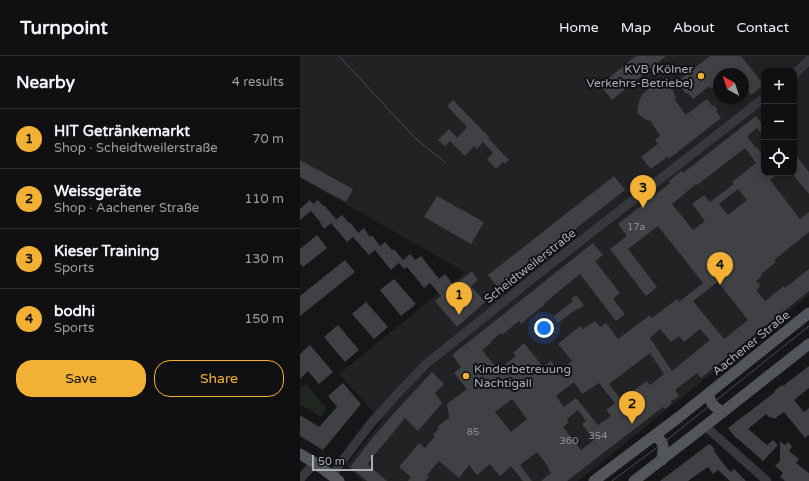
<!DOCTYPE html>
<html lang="en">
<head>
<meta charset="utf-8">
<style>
  body { margin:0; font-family:"Varela Round",sans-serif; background:#19191b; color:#f1f3f6 }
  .controls { position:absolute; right:12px; top:12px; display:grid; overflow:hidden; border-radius:8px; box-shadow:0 2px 10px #0003 }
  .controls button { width:36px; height:36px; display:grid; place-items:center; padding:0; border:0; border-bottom:1px solid #303032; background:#101012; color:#f1f3f6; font:20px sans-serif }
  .compass { position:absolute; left:413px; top:12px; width:36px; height:36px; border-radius:50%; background:#101012; box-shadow:0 2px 10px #0003; rotate:320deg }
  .scale { position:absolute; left:12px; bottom:10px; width:61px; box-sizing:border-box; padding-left:4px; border:2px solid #a8adb8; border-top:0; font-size:11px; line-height:14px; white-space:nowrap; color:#a8adb8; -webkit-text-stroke:3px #111113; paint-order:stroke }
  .you { position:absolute; left:244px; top:272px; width:14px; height:14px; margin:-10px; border:3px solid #fff; border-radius:50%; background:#1a73e8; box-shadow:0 0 0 6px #1a73e833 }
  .badge { display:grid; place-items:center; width:26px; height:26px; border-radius:50%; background:#f2b134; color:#111; font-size:13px; font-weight:700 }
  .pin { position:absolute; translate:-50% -33px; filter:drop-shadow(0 1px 2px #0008) }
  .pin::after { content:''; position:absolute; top:21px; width:14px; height:12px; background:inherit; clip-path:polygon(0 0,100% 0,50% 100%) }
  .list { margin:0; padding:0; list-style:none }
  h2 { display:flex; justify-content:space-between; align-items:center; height:52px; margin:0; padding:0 16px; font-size:17px }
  h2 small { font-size:13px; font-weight:400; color:#9c9d9f }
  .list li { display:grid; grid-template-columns:26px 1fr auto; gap:12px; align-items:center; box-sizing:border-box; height:60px; padding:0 16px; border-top:1px solid #303032 }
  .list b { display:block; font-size:15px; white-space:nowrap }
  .list p { margin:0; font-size:13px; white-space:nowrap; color:#9c9d9f }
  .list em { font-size:13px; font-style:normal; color:#9c9d9f }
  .actions { display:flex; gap:8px; padding:12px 16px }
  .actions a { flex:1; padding:9px 0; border:1px solid #f2b134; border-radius:16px; text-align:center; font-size:14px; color:#f2b134 }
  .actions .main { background:#f2b134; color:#111 }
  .icon { flex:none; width:22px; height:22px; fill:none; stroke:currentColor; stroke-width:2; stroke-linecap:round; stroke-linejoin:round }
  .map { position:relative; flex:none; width:509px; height:425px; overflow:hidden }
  header { display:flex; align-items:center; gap:24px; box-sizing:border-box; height:56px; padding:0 20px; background:#101012; border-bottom:1px solid #303032 }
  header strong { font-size:19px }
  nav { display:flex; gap:22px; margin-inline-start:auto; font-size:14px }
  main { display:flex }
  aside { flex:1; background:#101012 }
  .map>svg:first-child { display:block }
  .built { fill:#222225; fill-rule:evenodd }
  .green { fill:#1e261f }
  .building { fill:#404145; fill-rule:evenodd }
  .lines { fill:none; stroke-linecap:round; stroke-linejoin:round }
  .minor { stroke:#37383d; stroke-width:9 }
  .major { stroke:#53555c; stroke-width:11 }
  .tram { stroke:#4a4c52; stroke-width:1 }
  .poi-dot { fill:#f2b134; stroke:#111113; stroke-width:1.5 }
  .labels { text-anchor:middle; stroke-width:4; stroke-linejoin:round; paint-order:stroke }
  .number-label { font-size:10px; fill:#8e929b }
  .poi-label { font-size:12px; fill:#a8adb8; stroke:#111113; text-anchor:end }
  .street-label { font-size:12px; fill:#a8adb8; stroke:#111113 }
</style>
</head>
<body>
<header>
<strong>Turnpoint</strong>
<nav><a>Home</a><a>Map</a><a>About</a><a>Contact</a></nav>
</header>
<main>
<aside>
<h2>Nearby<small>4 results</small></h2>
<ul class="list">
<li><span class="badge">1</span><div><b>HIT Getränkemarkt</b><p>Shop · Scheidtweilerstraße</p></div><em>70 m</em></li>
<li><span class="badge">2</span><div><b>Weissgeräte</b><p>Shop · Aachener Straße</p></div><em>110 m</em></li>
<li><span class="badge">3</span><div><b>Kieser Training</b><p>Sports</p></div><em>130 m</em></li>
<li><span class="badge">4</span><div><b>bodhi</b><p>Sports</p></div><em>150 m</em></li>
</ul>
<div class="actions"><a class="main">Save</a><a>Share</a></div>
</aside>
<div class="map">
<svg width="509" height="425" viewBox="0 0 509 425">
  <rect width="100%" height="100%" fill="#161618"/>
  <path class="built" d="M0 0H509V239L278 425H63L46 410 82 365 73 356 39 318 165 216 0 122ZM464 15H494V117H464ZM419 18H443V42H419Z"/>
  <path class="green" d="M6 328 27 353 21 361 0 348V333Z"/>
  <g class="building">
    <path d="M336 0H366L312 44 300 29Z"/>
    <path d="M410 0H441L464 29 451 39 443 28V18H435L431 13 425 18H419V23L414 26V32L408 31 393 43 388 37 386 38 379 28V24Z"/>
    <path d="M359 29 372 31 376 43 375 44 386 59 407 43 412 50 414 49 418 54 416 55 421 62 370 102 367 101 351 113 341 101 358 88 355 84 360 80 350 64 348 65 337 57 338 49 341 40 347 34 352 31Z"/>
    <path d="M153 44 189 81 188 82 209 104 205 108 203 106 196 113 187 103 193 97 183 86 177 93 174 90 165 100 150 85 145 90 138 84 149 73 157 82 167 71 147 50Z"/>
    <path d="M456 60 464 70V81L457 72 447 80 456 92 457 91 464 101V117H479L470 124 500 163 509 156V176L474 204 476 206 461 218 462 220 456 225 461 230 456 234 465 245 484 230 485 232 509 213V235L401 322 397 317 375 334 379 340 371 345 372 347 365 353 363 351 267 425H241L251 417 248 413 249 412 237 396 220 409 232 425H223L211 410 200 420 190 408 177 419 169 409 159 422 139 405 127 419 129 421 125 425H108L111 421 99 411 119 387 125 392 135 380 133 379 139 372 137 371 149 362 147 348 167 333 154 317 161 311 152 299 293 187 303 199 295 205 320 237 313 243 325 258 316 265 280 218 259 235 244 248V249L221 268 219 265 202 279 201 277 190 286 191 287 182 294 198 314 216 300 213 297 224 287 243 311 251 305 258 315 272 305 258 288 280 270 283 273 295 265 300 271 306 267 318 283 350 259 352 262 377 243 379 246 403 227 358 170 328 193 357 231 346 240 310 193 327 180 318 168 370 127 369 125 381 115 383 117ZM445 92 456 107 432 126 434 128 410 146 404 139 392 148 405 165 393 174 372 148 396 128 397 129ZM438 133 447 144 428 159 419 148ZM418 226 448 264 424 283 393 245ZM360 273 371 286 379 280 384 286 400 273 410 284 372 315 350 282ZM350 297 364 318 350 329 347 325 321 344 309 328ZM274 326 282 338 299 327 315 347 306 354 311 360 298 369 276 342 264 351 256 340ZM212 343 227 363 211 376 195 356ZM278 354 286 365 282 368 294 384 281 394 263 371 269 366 267 363Z"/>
    <path d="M494 97 509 116V138L494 120Z"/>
    <path d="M0 104 53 133 46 146 0 121Z"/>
    <path d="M314 120 325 134 199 233 188 219Z"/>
    <path d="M137 140 184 166 171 188 124 161Z"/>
    <path d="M10 144 13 148 18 144 23 150 24 149 36 163 24 173 20 167H21L11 155 0 164V153Z"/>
    <path d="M42 159 49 167 50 166 58 177 64 172 70 181 72 179 80 190 85 186 92 194 94 193 103 204 110 198 115 204 121 200 139 223 145 218 154 230 172 215 178 224 171 230 185 246 157 271 135 245 141 240 130 227 124 232 107 211 104 213 99 207 91 214 75 194 69 199 53 181 47 186 31 167Z"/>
    <path d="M17 179 27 192 3 211 0 207V193Z"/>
    <path d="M45 204 55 216 0 260V240Z"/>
    <path d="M94 223 116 248 101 260 80 234Z"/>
    <path d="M276 239 284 249 279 253 278 252 258 267 254 260 273 245 271 243Z"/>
    <path d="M66 246 88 271 74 283 52 258Z"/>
    <path d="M38 269 59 294 45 306 24 281Z"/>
    <path d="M10 289 33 316 19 328 8 315 0 323V298Z"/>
    <path d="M509 310V332L494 344 504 356 509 352V379L505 382 484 356 474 363 472 361 470 362 466 358 448 373 467 389 473 384 478 389 463 405 437 382H436L428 372 475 336 474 335 482 329 483 330Z"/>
    <path d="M132 316 144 328 135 337 142 347 118 375 105 362 67 408 87 425H67L50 411 74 380 96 355Z"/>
    <path d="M43 327 61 348 23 394 0 380V359L19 371 37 351 28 340Z"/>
    <path d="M480 385 485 389 488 386 492 391 489 395 499 403 496 407 509 417V425H485L480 421 483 417 475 410 480 405Z"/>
    <path d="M409 388 412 390 415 394 414 395 426 411 431 416 434 413 446 425H430L418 414 413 418 408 411 388 425H360L388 404Z"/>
  </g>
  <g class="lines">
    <g class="minor">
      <path d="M494 19 509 4"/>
      <path d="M405 370 467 425"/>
      <path d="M33 420 39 409 72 366 99 336 126 308 237 219 464 42"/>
      <path d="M0 423 15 407"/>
    </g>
    <g class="major">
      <path d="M409 337C410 348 414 351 423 356"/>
      <path d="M355 380C366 387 363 392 362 404"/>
      <path d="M0 398 15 407 39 425"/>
      <path d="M294 425 379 361 509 257"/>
      <path d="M334 425 405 370 509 288"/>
    </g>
    <g class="tram">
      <path d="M39 0 116 83 146 107"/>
      <path d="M312 425 363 387 509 270"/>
    </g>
  </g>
  <g class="poi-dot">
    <circle cx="401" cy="20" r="4"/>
    <circle cx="166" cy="320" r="4"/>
  </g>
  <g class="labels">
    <g class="number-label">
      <text x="336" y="174">17a</text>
      <text x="173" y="379">85</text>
      <text x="298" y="383">354</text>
      <text x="269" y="388">360</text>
    </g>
    <g class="poi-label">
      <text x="393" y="17">KVB (Kölner<tspan x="393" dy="14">Verkehrs-Betriebe)</tspan></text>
      <text x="174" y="317" text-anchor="start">Kinderbetreuung<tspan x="174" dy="14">Nachtigall</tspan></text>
    </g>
    <g class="street-label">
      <text transform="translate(230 210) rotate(-38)" y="4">Scheidtweilerstraße</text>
      <text transform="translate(451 287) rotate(-39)" y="4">Aachener Straße</text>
    </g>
  </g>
</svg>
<div class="controls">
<button>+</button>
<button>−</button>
<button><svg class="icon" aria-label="locate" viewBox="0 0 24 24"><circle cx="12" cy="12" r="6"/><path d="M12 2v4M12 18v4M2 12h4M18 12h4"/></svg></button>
</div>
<svg class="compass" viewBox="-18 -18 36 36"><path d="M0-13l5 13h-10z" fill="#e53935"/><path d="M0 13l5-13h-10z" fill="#9c9d9f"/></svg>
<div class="scale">50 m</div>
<div class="you"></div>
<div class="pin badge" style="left:159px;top:259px">1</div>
<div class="pin badge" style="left:332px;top:368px">2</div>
<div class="pin badge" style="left:343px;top:152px">3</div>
<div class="pin badge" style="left:420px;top:229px">4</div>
</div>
</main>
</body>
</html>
